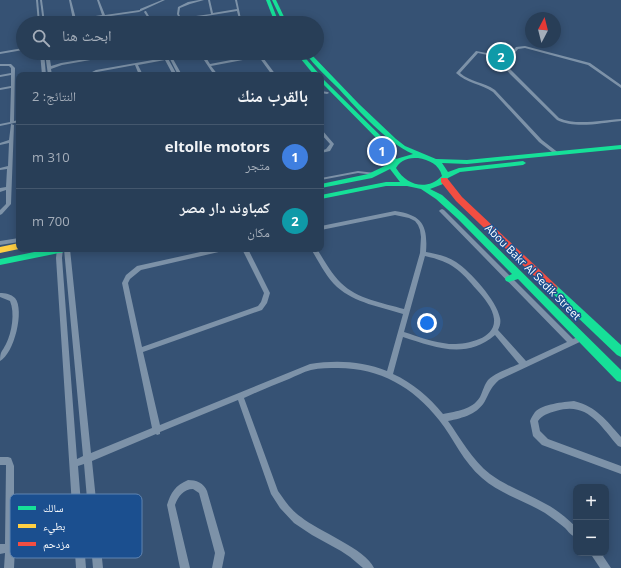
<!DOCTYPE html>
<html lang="ar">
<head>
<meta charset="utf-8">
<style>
  body { margin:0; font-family:"Open Sans","Noto Naskh Arabic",sans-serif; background:#30455d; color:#f1f3f6; direction:rtl }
  .controls { position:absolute; right:12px; bottom:12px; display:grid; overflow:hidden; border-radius:8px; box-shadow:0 2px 10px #0003 }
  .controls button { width:36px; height:36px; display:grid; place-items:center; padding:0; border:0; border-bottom:1px solid #44576d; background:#283e57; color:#f1f3f6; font:20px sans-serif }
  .compass { position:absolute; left:525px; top:12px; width:36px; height:36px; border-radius:50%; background:#283e57; box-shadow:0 2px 10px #0003; rotate:7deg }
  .you { position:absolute; left:427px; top:323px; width:14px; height:14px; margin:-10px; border:3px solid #fff; border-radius:50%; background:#1a73e8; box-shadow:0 0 0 6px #1a73e833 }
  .badge { display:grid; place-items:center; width:26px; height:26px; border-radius:50%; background:#8c9099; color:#fff; font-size:13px; font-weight:700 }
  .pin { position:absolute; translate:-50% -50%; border:2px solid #fff; box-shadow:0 1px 4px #0006 }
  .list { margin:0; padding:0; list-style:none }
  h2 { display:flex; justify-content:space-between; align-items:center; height:52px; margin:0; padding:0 16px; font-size:17px }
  h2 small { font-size:13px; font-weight:400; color:#a5aeba }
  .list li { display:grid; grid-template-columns:26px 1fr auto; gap:12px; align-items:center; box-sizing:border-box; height:64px; padding:0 16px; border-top:1px solid #44576d }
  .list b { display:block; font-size:15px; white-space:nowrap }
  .list p { margin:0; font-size:13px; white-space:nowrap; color:#a5aeba }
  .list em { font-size:13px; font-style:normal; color:#a5aeba }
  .icon { flex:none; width:22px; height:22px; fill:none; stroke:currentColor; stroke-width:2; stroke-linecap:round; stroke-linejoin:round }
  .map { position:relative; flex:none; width:621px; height:568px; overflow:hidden; direction:ltr }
  .search { position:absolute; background:#283e57; box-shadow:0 2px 10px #0003; left:16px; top:16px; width:308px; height:44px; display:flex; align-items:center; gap:10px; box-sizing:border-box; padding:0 14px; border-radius:22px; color:#a5aeba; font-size:15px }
  .panel { position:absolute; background:#283e57; box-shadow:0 2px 10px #0003; left:16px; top:72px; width:308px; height:180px; border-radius:8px; direction:rtl }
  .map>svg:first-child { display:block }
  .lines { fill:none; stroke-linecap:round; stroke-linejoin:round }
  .street { fill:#7d92a8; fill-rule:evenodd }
  .fast { fill:#16e098; fill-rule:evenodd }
  .slow { fill:#ffcf43; fill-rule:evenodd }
  .jam { fill:#f24e42; fill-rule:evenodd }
  .labels { text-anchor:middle; stroke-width:3; stroke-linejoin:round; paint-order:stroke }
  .street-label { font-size:11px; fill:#fff; stroke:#1b4f8f }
  .key { fill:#1b4f8f; stroke:#5f84b1; stroke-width:1 }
  .key-label { font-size:11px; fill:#fff }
</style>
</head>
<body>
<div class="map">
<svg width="621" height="568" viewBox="0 0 621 568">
  <rect width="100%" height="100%" fill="#365274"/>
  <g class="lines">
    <g class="street">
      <path d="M36 0H38L40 23H38Z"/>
      <path d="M40 0H42L45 23H43Z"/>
      <path d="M69 0H71L76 19 102 15 97 0H99L105 15 140 10V9L162 0H165L139 12 76 21V23H74L73 21 54 23 73 20Z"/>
      <path d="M199 0H204L190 4 180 8 179 14 181 18 211 14 208 0H210L213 13 237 9 235 0H237L241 19 232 23H228L239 19 237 11 182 20 183 22 181 23 177 14 178 7 188 2Z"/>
      <path d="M145 11H146L153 23H151L144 12Z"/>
      <path d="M147 20 148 22 130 23 131 22Z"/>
      <path d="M525 46 590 63 621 85V88L588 65 525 48 518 49 508 62 509 68 559 118C576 126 603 120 621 119V121C601 123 575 129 557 120L510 74 505 68 504 62 507 59 478 53 460 73C470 82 484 82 495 90L542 140 560 154 558 155H556L539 142 493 92C481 84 466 83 456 73L476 51 508 57 516 47Z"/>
      <path d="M23 48V50L0 54V52Z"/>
      <path d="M40 53H44L46 75H42Z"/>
      <path d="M45 53H49L51 66 61 63 122 53H130L62 65 51 69 52 75H48Z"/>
      <path d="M161 53H165L177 75H173L165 60 138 65 143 75H139L135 65 97 72 91 75H86L96 70 164 58Z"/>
      <path d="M167 53H171L173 57 194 53H203L210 64 257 55 256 54 258 53 261 55 276 75H272L259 57 211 66 218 75H214L200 54 173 59 182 75H178Z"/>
      <path d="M0 64H11L15 68 14 121 19 120V122L0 126V124L10 122 11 88 0 90V88L11 86V75L0 77V75L11 73V68L9 66H0Z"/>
      <path d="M321 85H322L323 87 321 88Z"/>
      <path d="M321 91 328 92 329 93 327 94 321 93Z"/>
      <path d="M11 124 14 125 11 204 2 214 0 215V210L6 204V190L0 192V188L6 187 7 169 0 170V168L8 166 9 143 0 145V143L9 140Z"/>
      <path d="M321 130H322L334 144 330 151 321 153V151L326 149 330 144 321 134Z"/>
      <path d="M358 171 375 173 377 174 375 175 358 173 321 180V178Z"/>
      <path d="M442 209 444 210 573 339 582 335 584 336 585 338 584 340 499 380C492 386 490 391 486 399 479 414 463 418 448 421 461 439 472 460 490 474 506 486 526 493 544 503 556 509 566 517 576 527V537C571 536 568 531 565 528 559 523 552 518 545 513 525 501 500 494 482 478 463 462 454 439 439 420 413 387 380 368 338 368 329 368 320 368 311 370 303 372 296 376 289 379 274 385 259 391 244 398L278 491C285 501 291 510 301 517 318 531 366 549 374 568H363L350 557 341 551 312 535 294 523 280 508 271 494 238 400 160 432V434L157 435 156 434 92 461 103 568H93L84 464 78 466 86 568H76L56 258 57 249H63L62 258 77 459 83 456 64 249H70L91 453 152 428 122 283 126 275 137 266 214 249H226L223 251 141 270 130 279 128 283 142 347 258 306 261 302 264 293 242 249H248L270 293 267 303 262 310 143 352 160 425 310 364C336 360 362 361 387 371L403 314C381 307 355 303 337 287 326 277 319 262 311 249H317C324 260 331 273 341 283 357 299 383 303 404 309L420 253 421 237 420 230 418 225 415 221 409 218 395 215 321 230V226L395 211C422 215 428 225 426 252 436 254 447 256 456 262 470 271 497 301 500 318 501 322 500 326 498 330L526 361 567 342 440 212 439 211 440 210ZM425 256C452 262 460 270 477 290 484 298 493 308 494 319 496 340 464 345 449 344 433 342 419 337 404 332ZM495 335 519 364C510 368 496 372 488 380 484 385 483 391 480 397 472 410 457 411 443 414 429 397 413 383 393 374L403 337C434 347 466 360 495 335Z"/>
      <path d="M19 238V242L0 245V241Z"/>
      <path d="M0 293C5 293 11 294 15 298 25 310 14 354 0 361 0 351 2 352 6 344 12 332 15 313 10 301L0 297Z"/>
      <path d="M574 401C597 407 606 420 621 437V447L618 446C600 425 587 401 556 411 549 413 542 415 538 421L540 431 548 439 621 466V474L542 445 533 436 530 421C531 418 533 415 535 412 543 404 563 402 574 401Z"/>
      <path d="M0 457H8L11 458 14 466V546L15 548 14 568H4L5 553 0 554V544H5L6 466V465H0Z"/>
      <path d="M188 480C196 480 204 483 207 491L225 553 222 568H212L215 553 199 493 193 489C184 489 178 496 175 505L190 568H180L167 505C171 492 175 486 188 480Z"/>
      <path d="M590 553H601L611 568H600Z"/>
    </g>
    <g class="fast">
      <path d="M266 0H270L279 23H275Z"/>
      <path d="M272 0H276L287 23H283Z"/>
      <path d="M296 53H301L320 75H314Z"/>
      <path d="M305 53H310L359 104 396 139 405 146 436 159 467 160 621 145V149L467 164 442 163 448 172 459 168 523 161 526 163 523 165 460 172 448 178 443 184 430 189 442 195 464 215 621 370V382L617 381 518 279 509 282 506 281 505 279 506 277 512 274 458 219 436 199 421 189 407 186H386L321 199V195L386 182H400L390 169 372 178 321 188V184L368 174 391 163 385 147 321 82V77L390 145 396 159 413 154C385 141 360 112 339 89 327 77 315 66 305 53ZM418 158C429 160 439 164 442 176 427 191 407 186 396 168 401 159 409 158 418 158Z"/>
      <path d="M49 249H68L64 252 0 265V259Z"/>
      <path d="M553 284 556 285 621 345V357L617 355 550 291 548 288 550 285Z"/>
    </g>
    <path class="slow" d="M19 243V249L0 253V247Z"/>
    <path class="jam" d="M441 178H447L462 197 556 285 558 288 556 291H550L456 201 441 182Z"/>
  </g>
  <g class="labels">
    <g class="street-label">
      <text transform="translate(533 272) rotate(45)" y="4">Abou Bakr Al Sedik Street</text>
    </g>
  </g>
  <rect x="10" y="494" width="132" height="64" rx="6" class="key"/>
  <rect x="18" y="506" width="18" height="4" fill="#16e098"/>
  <rect x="18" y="524" width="18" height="4" fill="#ffcf43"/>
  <rect x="18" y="542" width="18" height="4" fill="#f24e42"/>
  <g class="key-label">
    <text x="43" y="512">سالك</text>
    <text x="43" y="530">بطيء</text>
    <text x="43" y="548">مزدحم</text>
  </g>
</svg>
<div class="controls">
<button>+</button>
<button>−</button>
</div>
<svg class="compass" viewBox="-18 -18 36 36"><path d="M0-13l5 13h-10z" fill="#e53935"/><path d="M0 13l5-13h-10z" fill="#a5aeba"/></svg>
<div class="you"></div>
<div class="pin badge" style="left:382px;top:151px;background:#3f7fe0">1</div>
<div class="pin badge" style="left:501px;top:57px;background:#0f9aa8">2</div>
<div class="search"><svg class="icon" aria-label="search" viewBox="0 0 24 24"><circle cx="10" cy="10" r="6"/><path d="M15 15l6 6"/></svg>ابحث هنا</div>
<section class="panel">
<h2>بالقرب منك<small>النتائج: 2</small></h2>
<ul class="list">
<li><span class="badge" style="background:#3f7fe0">1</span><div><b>eltolle motors</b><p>متجر</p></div><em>310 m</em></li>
<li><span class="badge" style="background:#0f9aa8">2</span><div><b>كمباوند دار مصر</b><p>مكان</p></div><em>700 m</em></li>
</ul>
</section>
</div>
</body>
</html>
